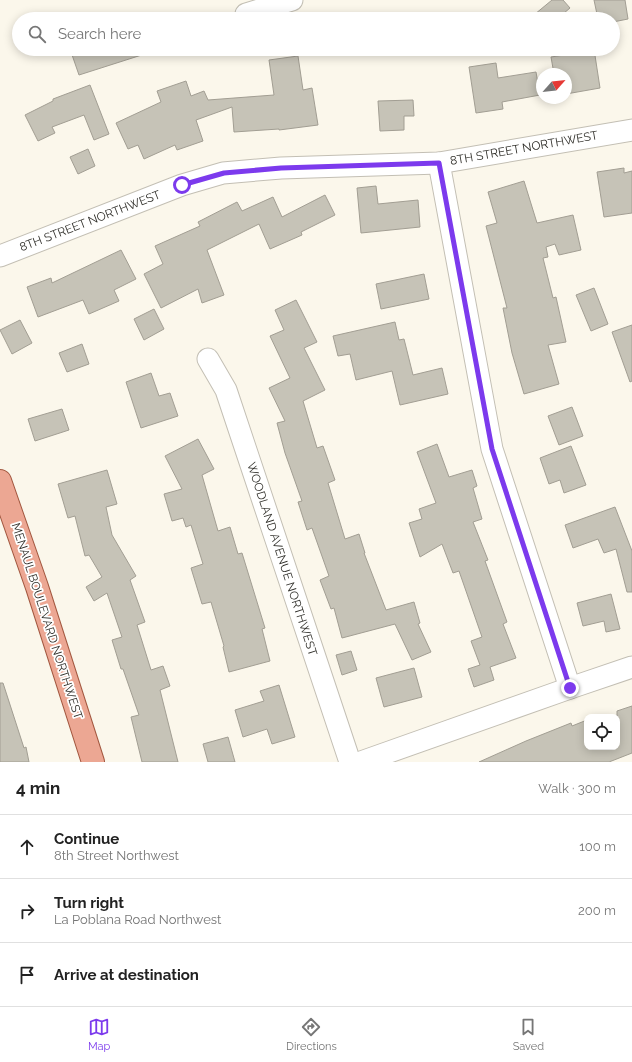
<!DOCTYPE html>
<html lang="en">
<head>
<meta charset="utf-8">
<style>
  body { margin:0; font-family:Raleway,sans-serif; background:#f2f2f2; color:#222 }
  .controls { position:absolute; right:12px; bottom:12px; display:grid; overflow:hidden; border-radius:8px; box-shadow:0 2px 10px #0003 }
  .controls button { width:36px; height:36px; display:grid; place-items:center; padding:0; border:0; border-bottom:1px solid #e0e0e0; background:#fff; color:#222; font:20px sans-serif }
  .compass { position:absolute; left:536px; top:68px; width:36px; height:36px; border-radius:50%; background:#fff; box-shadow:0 2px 10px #0003; rotate:63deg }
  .stop { position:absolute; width:12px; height:12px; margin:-9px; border:3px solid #7c3aed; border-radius:50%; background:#fff }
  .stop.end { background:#7c3aed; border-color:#fff; box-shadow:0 1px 4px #0008 }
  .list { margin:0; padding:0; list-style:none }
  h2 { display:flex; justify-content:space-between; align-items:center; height:52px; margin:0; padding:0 16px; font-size:17px }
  h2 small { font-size:13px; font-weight:400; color:#767676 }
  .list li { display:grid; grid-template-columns:26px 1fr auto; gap:12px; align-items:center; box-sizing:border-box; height:64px; padding:0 16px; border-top:1px solid #e0e0e0 }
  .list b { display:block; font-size:15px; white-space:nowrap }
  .list p { margin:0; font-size:13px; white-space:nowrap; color:#767676 }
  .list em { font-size:13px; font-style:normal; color:#767676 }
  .icon { flex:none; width:22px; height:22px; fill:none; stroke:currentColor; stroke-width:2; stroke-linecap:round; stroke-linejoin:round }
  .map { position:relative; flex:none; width:632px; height:762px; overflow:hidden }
  .search { position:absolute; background:#fff; box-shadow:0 2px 10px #0003; left:12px; right:12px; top:12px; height:44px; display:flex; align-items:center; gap:10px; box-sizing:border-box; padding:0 14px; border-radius:22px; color:#767676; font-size:15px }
  .sheet { height:244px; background:#fff }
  nav { display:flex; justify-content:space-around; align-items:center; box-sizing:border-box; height:56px; border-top:1px solid #e0e0e0; background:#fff; font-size:11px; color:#767676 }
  nav a { display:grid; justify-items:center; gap:2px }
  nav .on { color:#7c3aed }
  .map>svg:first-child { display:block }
  .building { fill:#c6c3b7; stroke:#a29e93 }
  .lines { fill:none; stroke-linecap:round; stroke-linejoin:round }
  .minor-casing { stroke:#c3bfb4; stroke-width:23 }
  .major-casing { stroke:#a2573f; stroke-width:24 }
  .minor { stroke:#fff; stroke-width:21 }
  .major { stroke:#eca793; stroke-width:22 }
  .route { stroke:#7c3aed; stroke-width:5 }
  .labels { text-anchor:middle; stroke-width:3.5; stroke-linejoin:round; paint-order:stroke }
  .street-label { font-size:12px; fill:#2f2e29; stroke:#fff }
</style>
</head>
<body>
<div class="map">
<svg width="632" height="762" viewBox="0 0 632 762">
  <rect width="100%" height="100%" fill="#fbf7eb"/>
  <g class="building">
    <path d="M552 0H563L570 8 557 19H529Z"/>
    <path d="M594 0H625L628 19 613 22V19H598Z"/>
    <path d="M70 49H151V52L79 75Z"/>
    <path d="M563 49H594L600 88 566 94V74H554L551 57 564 55Z"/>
    <path d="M298 56 303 90 312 88 318 125 279 130V129L234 132 232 107 196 120 203 141 177 150 175 145 144 159 138 145 128 149 116 123 161 102 157 91 186 81 191 96 204 91 208 100 274 95 269 60Z"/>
    <path d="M496 63 498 78 536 72 540 95 502 102 503 109 476 113 469 67Z"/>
    <path d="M90 85 109 134 94 140 84 115 52 127 55 133 38 141 25 115 53 101V99Z"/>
    <path d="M413 100 414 116H404V130L380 131 378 101Z"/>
    <path d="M88 149 95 166 78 174 70 157Z"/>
    <path d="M624 168V173L632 171V213L604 217 597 172Z"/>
    <path d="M524 181 537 223 573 215 581 250 559 255 555 244 546 247 548 257 543 258 553 298 556 297 566 342 548 345 559 384 524 394 512 353 503 308H507L486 226 497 223 488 192Z"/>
    <path d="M376 186 378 204 418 200 420 227 361 233 357 188Z"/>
    <path d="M325 195 335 215 301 232 302 235 270 249 259 224 207 250 224 295 202 303 198 289 161 308 144 274 163 264 155 246 200 226 198 222 237 202 242 211 273 197 282 217Z"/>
    <path d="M121 250 136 279 114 290 119 301 89 314 83 300 38 317 27 287 51 278 52 283Z"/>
    <path d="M424 274 429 299 381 309 376 284Z"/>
    <path d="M594 288 608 324 591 331 576 295Z"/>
    <path d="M296 300 317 342 304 348 325 390 303 401 317 448 323 446 335 480 328 483 345 539 359 534 365 553H364L386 610 414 602 420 623 418 624 431 652 412 660 395 624 342 638 334 608 331 609 320 580 329 576 312 528 307 530 298 502 302 501 285 453 277 423 285 421 269 388 290 378 270 336 284 330 275 310Z"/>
    <path d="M154 309 164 329 144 340 134 319Z"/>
    <path d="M20 320 32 343 12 354 0 330Z"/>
    <path d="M395 322 399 340 404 339 413 375 442 368 448 394 400 405 392 371 356 380 350 354 338 356 333 336Z"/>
    <path d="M632 325V381L630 382 612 332Z"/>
    <path d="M82 344 89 364 67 372 59 353Z"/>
    <path d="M151 373 159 396 170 393 178 416 141 428 126 382Z"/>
    <path d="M572 407 583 436 559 445 548 416Z"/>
    <path d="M62 409 69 430 35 441 28 419Z"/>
    <path d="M198 439 214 469 202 475 218 531 230 527 238 554 242 553 265 628 262 629 270 661 229 672 223 647 224 646 211 602 202 604 191 568 203 564 191 525 186 527 183 518 172 521 164 494 182 489 165 456Z"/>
    <path d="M437 444 449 477 472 470 477 486 473 488 482 519 473 522 488 560 485 561 507 622 503 624 516 658 490 667 494 680 474 687 468 669 480 665 471 641 482 637 459 571 453 573 442 544 420 557 409 523 422 519 419 509 436 503 417 452Z"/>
    <path d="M571 446 586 485 564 493 560 480 549 484 540 458Z"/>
    <path d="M107 470 117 504 106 507 112 535 136 576 130 580 145 622 137 625 151 670 163 666 170 686 160 690 178 762H142L131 717 139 715 123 669H121L112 640 122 637 107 593 94 601 86 587 102 577 89 555 85 556 75 516 68 518 58 484Z"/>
    <path d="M615 507 632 551V592H627L616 549 604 553 598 539 573 548 565 525Z"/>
    <path d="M611 594 620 629 606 632 604 621 583 626 577 603Z"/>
    <path d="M351 651 357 670 342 675 336 655Z"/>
    <path d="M414 668 422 697 384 707 376 678Z"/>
    <path d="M0 683H3L24 748 26 747 29 762H0Z"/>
    <path d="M279 685 295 737 272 744 267 729 243 737 235 710 264 701 260 691Z"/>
    <path d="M632 706V753L609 762H479L526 741 571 723 572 726 587 720V747H617V711Z"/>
    <path d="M228 737 235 762H208L203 744Z"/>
  </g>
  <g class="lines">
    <g class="minor-casing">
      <g id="minor">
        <path d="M246 14 292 0"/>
        <path d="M439 163 492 449 570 688"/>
        <path d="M0 256 182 185 223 173 281 168 439 163 632 130"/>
        <path d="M208 359 226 390 350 762"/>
        <path d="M361 762 570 688 632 667"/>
      </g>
    </g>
    <g class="major-casing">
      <path id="major" d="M0 481 37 587 93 762"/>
    </g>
    <use href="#minor" class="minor"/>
    <use href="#major" class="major"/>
  </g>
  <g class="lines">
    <path class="route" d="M182 185 224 173 281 168 439 163 492 449 570 688"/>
  </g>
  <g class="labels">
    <g class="street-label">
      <text transform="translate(524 148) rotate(-10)" y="4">8TH STREET NORTHWEST</text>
      <text transform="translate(90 221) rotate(-21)" y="4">8TH STREET NORTHWEST</text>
      <text transform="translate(282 559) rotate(72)" y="4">WOODLAND AVENUE NORTHWEST</text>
      <text transform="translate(47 621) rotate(72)" y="4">MENAUL BOULEVARD NORTHWEST</text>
    </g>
  </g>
</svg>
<div class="controls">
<button><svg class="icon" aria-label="locate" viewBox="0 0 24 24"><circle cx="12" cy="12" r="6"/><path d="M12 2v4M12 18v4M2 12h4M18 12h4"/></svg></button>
</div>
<svg class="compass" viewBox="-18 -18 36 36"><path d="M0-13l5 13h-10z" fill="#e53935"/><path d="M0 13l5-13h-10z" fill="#767676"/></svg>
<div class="stop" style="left:182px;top:185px"></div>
<div class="stop end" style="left:570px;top:688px"></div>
<div class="search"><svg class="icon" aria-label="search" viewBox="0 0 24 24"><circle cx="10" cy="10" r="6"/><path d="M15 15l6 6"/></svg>Search here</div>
</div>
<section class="sheet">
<h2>4 min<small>Walk · 300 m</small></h2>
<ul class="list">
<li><svg class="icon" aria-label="ahead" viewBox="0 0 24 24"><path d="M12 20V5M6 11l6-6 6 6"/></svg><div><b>Continue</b><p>8th Street Northwest</p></div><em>100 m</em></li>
<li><svg class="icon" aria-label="right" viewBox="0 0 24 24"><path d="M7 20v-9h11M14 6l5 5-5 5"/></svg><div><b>Turn right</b><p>La Poblana Road Northwest</p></div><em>200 m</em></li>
<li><svg class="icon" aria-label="arrive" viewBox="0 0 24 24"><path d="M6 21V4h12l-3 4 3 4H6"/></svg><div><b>Arrive at destination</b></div></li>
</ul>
</section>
<nav>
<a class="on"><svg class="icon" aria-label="map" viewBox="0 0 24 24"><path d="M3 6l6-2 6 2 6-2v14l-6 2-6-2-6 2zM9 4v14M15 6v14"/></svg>Map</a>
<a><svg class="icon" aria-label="directions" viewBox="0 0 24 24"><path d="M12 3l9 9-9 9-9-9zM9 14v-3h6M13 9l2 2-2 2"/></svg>Directions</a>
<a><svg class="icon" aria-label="saved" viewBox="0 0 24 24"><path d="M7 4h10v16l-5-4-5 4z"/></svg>Saved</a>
</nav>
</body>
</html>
